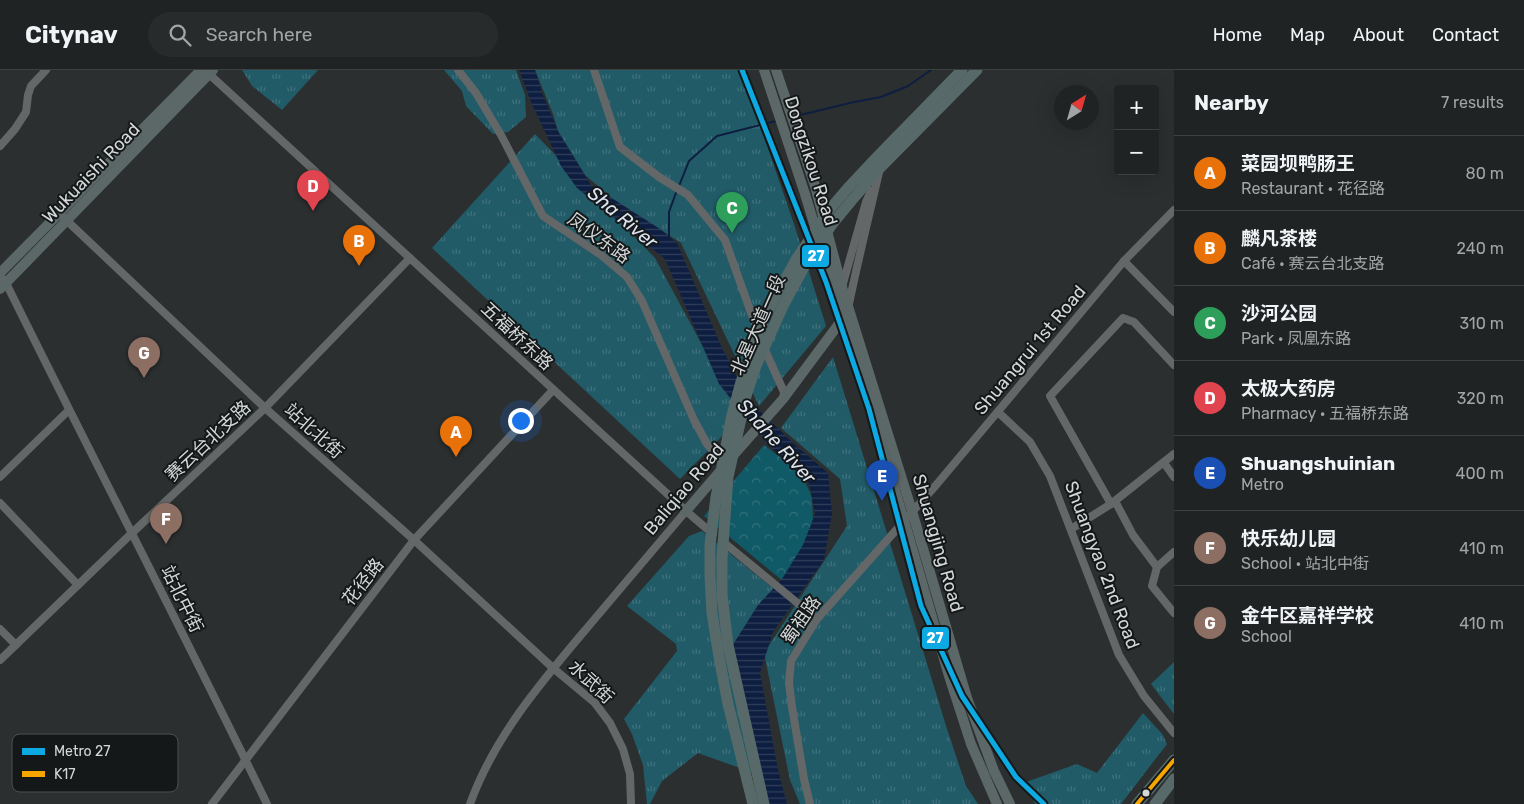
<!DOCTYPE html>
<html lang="en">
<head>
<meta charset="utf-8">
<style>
  body { margin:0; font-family:Rubik,"Noto Sans SC",sans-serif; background:#282b2c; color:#f1f3f6 }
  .controls { position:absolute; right:15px; top:15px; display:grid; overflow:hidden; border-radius:5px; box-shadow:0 5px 20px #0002 }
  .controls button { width:45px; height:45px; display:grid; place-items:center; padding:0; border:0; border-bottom:1px solid #3d4041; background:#202324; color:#f1f3f6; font:25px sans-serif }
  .compass { position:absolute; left:1054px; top:15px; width:45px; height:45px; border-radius:50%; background:#202324; box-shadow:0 5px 20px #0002; rotate:37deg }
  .you { position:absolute; left:520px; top:350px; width:18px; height:18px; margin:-12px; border:4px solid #fff; border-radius:50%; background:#1a73e8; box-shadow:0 0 0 8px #1a73e833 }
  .badge { display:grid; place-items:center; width:32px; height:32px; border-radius:50%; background:#d93025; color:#fff; font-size:16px; font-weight:700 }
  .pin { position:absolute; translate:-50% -41px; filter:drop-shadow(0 1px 2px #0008) }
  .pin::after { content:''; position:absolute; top:26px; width:18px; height:15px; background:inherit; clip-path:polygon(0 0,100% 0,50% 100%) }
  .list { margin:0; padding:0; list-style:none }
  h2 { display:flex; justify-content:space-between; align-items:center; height:65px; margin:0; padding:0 20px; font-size:21px }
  h2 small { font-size:16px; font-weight:400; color:#a2a4a6 }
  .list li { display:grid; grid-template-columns:32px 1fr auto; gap:15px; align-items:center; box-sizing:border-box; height:75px; padding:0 20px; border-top:1px solid #3d4041 }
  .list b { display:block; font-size:19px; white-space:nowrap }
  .list p { margin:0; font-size:16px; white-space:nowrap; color:#a2a4a6 }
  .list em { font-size:16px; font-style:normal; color:#a2a4a6 }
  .icon { flex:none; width:28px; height:28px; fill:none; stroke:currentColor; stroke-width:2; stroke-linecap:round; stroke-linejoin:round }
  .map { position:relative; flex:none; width:1174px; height:734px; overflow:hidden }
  header { display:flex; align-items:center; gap:30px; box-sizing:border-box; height:70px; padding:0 25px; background:#202324; border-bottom:1px solid #3d4041 }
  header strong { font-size:24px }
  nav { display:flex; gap:28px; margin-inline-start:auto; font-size:18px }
  .search { width:350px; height:45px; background:#282b2c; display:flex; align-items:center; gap:12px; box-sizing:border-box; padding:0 18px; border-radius:28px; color:#a2a4a6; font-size:19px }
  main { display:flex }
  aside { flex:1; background:#202324 }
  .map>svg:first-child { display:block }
  .grass { fill:url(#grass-tufts) }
  .forest { fill:url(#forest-crowns) }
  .water { fill:url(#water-rules) }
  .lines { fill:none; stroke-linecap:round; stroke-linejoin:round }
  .stream { stroke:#0e1e40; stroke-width:2 }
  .minor { stroke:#646768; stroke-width:8 }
  .major { stroke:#5c6868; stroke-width:10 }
  .highway { stroke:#576a69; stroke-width:11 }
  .bus-1-casing { stroke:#141818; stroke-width:8 }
  .bus-1 { stroke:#f7a600; stroke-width:4 }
  .metro-1-casing { stroke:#141818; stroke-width:9 }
  .metro-1 { stroke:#0da9e3; stroke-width:5 }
  .bus-dot { fill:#d3d7d8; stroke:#141818; stroke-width:2 }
  .labels { text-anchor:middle; stroke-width:4; stroke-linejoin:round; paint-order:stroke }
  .street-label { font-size:18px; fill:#d3d7d8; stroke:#141818 }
  .water-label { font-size:19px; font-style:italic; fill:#dbe3f1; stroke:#141818 }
  .key { fill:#141818; stroke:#4d5152; stroke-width:1 }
  .key-label { font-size:14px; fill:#d3d7d8 }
  .line-badge { stroke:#141818; stroke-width:2 }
  .badge-label { font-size:14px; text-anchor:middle; font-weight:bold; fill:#fff }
</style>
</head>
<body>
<header>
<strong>Citynav</strong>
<div class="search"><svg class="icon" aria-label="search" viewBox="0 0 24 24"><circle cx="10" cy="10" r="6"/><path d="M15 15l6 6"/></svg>Search here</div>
<nav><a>Home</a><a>Map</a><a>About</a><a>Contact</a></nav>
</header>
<main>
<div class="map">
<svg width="1174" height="734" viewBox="0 0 1174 734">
  <defs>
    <pattern id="grass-tufts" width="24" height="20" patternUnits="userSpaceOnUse" patternTransform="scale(1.25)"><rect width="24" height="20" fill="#215b68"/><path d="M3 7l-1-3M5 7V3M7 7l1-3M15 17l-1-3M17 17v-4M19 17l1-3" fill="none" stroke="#40727d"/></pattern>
    <pattern id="forest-crowns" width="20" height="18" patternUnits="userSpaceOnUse" patternTransform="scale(1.25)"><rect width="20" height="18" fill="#105966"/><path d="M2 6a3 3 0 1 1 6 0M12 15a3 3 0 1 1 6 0" fill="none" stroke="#32707b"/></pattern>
    <pattern id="water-rules" width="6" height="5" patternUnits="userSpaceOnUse" patternTransform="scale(1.25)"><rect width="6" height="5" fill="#0e1e40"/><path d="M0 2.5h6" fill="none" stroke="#303e5b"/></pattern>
  </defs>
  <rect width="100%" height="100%" fill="#2b2f30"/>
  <g class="grass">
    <path d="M242 0H318L282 40 252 16Z"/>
    <path d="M444 0H516L525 25 526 47 508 62 493 64 466 36 462 21Z"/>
    <path d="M535 0H741L794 154 826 256 759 336 681 173 613 129 585 105 558 61 553 44Z"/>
    <path d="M535 64 655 188 741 347 680 409 432 178Z"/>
    <path d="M833 287 947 659 966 716 978 734H800L790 710 764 583 847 456 840 409 781 358Z"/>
    <path d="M702 461 774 519 747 570 765 707 698 683 662 711 650 734H647L643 695 632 664 624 649 677 581 676 574 627 536 689 466Z"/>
    <path d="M1174 592V644L1151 614Z"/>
    <path d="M1143 643 1163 665 1167 674 1121 734H1035L1026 712 1077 694 1097 703Z"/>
  </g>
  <path class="forest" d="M764 375 801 403 812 427 813 451 808 478 784 512 704 446Z"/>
  <path class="water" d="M519 0H535L543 25 559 63 591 115 660 159 677 173 722 278 749 330 793 373 828 403 832 444 824 490 773 562 760 603 778 700 787 734H767L727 584 758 535 782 509 803 475 815 444 809 413 769 376 719 314 665 189 577 118 561 96 531 32Z"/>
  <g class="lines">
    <g class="stream">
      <path d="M796 46 854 32 881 27 908 16 931 0"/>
      <path d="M679 116 689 91 717 66 776 51"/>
      <path d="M669 169V142L677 120"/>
    </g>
    <g class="minor">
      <path d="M458 0 476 23 501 65 543 146 601 185 627 207 642 231 694 350 707 374 724 394"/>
      <path d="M594 0 620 77 659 107 688 125 725 170 759 265"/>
      <path d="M206 2 209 4 686 441 713 464"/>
      <path d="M0 76 15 59 26 42 28 25 31 16 46 0"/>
      <path d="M64 148 265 338 414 470 553 598 595 633 610 653 623 679 630 704 631 734"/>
      <path d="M1124 191 1174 242"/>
      <path d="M3 209 6 213C92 387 182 559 267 734"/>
      <path d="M842 217 866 132 871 121"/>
      <path d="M849 234C858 190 869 146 879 102"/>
      <path d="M764 278 784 322 783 329"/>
      <path d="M998 342 1030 372 1050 406 1119 585 1144 626 1174 663"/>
      <path d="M1164 393 1174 407"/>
      <path d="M0 407 69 340"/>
      <path d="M1115 431 1133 465 1157 497"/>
      <path d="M0 433 78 515"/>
      <path d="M1111 434 1050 326 1123 248 1134 252 1174 295"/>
      <path d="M1071 459 1111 434 1174 384"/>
      <path d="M722 471 817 549"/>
      <path d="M1174 482 1157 497 1152 516 1174 543"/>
      <path d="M0 559 16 575"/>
      <path d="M0 590 132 463 265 338 410 188"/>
      <path d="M212 734 414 470 553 320"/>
      <path d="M470 734C494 667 542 611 587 558 620 519 653 480 686 441"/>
      <path d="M810 734 804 709 792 637 789 613 791 591 817 549 937 414 1124 191 1174 140"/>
    </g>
    <g class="major">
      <path d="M764 0 805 124 904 450 949 606 971 674 997 734"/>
      <path d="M776 0 815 116 842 217 912 441 967 628 994 701 1010 734"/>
      <path d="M0 203 201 0"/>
      <path d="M0 219 213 0"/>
      <path d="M731 388 783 329 844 247"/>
      <path d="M686 441 722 399"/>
    </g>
    <g class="highway">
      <path d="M753 734 728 634 719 587 712 543 710 506V475L716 427 732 345 741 312 764 249 776 226 797 188 830 139 847 119 877 87 962 0"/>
      <path d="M764 734 728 575 722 525V488L728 407 746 326 756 296 783 236 809 188 833 153 852 130 880 98 977 0"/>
      <path d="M1137 734 1174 690"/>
      <path d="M1155 734 1174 709"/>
    </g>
    <g class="bus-1-casing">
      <path id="bus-1" d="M1137 734 1174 690"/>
    </g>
    <use href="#bus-1" class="bus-1"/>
    <g class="metro-1-casing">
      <path id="metro-1" d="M742 0 826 212 869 339 921 536 962 626 1016 707 1044 734"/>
    </g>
    <use href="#metro-1" class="metro-1"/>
  </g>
  <circle class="bus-dot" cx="1146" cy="723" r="4.5"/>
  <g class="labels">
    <g class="street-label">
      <text transform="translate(811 91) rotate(72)" y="6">Dongzikou Road</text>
      <text transform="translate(91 103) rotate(-46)" y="6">Wukuaishi Road</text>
      <text transform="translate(599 168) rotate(36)" y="6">凤仪东路</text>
      <text transform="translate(758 255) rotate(-66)" y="6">北星大道一段</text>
      <text transform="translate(517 266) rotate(43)" y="6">五福桥东路</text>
      <text transform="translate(1030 280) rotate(-50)" y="6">Shuangrui 1st Road</text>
      <text transform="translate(314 361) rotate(42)" y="6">站北北街</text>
      <text transform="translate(208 371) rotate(-43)" y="6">赛云台北支路</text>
      <text transform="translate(684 419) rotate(-50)" y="6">Baliqiao Road</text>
      <text transform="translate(938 473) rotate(74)" y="6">Shuangjing Road</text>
      <text transform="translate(1102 495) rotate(69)" y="6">Shuangyao 2nd Road</text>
      <text transform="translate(363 512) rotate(-52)" y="6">花径路</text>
      <text transform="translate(182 529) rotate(64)" y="6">站北中街</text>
      <text transform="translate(801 550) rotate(-55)" y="6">蜀祖路</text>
      <text transform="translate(591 612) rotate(43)" y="6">水武街</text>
    </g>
    <g class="water-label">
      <text transform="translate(623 147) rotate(40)" y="7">Sha River</text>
      <text transform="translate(777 371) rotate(48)" y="7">Shahe River</text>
    </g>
  </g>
  <rect x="12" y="664" width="166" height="58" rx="8" class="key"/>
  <rect x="22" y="678" width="23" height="7" fill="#0da9e3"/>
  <rect x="22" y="701" width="23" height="6" fill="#f7a600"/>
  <g class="key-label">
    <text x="54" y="686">Metro 27</text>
    <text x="54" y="709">K17</text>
  </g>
  <g class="line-badge">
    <rect x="801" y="174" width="29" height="24" rx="5" fill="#0da9e3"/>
    <rect x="921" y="556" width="29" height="24" rx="5" fill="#0da9e3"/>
  </g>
  <g class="badge-label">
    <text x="816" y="191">27</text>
    <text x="935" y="573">27</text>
  </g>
</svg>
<div class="controls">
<button>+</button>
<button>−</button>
</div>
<svg class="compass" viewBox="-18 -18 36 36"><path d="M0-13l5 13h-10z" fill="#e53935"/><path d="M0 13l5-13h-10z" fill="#a2a4a6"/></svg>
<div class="you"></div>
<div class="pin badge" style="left:456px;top:387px;background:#e8710a">A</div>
<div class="pin badge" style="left:359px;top:196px;background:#e8710a">B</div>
<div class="pin badge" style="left:732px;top:163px;background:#2e9e5b">C</div>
<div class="pin badge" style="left:313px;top:141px;background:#e0444e">D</div>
<div class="pin badge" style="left:882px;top:431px;background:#1a4fb4">E</div>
<div class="pin badge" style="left:166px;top:474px;background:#8d6e63">F</div>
<div class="pin badge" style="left:144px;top:308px;background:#8d6e63">G</div>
</div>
<aside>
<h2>Nearby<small>7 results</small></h2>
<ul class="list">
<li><span class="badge" style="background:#e8710a">A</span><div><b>菜园坝鸭肠王</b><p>Restaurant · 花径路</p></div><em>80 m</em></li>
<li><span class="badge" style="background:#e8710a">B</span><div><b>麟凡茶楼</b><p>Café · 赛云台北支路</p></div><em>240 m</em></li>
<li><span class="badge" style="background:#2e9e5b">C</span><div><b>沙河公园</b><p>Park · 凤凰东路</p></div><em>310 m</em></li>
<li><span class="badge" style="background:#e0444e">D</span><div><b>太极大药房</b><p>Pharmacy · 五福桥东路</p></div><em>320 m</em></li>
<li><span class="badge" style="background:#1a4fb4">E</span><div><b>Shuangshuinian</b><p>Metro</p></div><em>400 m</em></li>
<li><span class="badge" style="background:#8d6e63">F</span><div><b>快乐幼儿园</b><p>School · 站北中街</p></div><em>410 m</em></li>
<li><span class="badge" style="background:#8d6e63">G</span><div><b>金牛区嘉祥学校</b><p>School</p></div><em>410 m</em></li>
</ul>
</aside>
</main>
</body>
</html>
